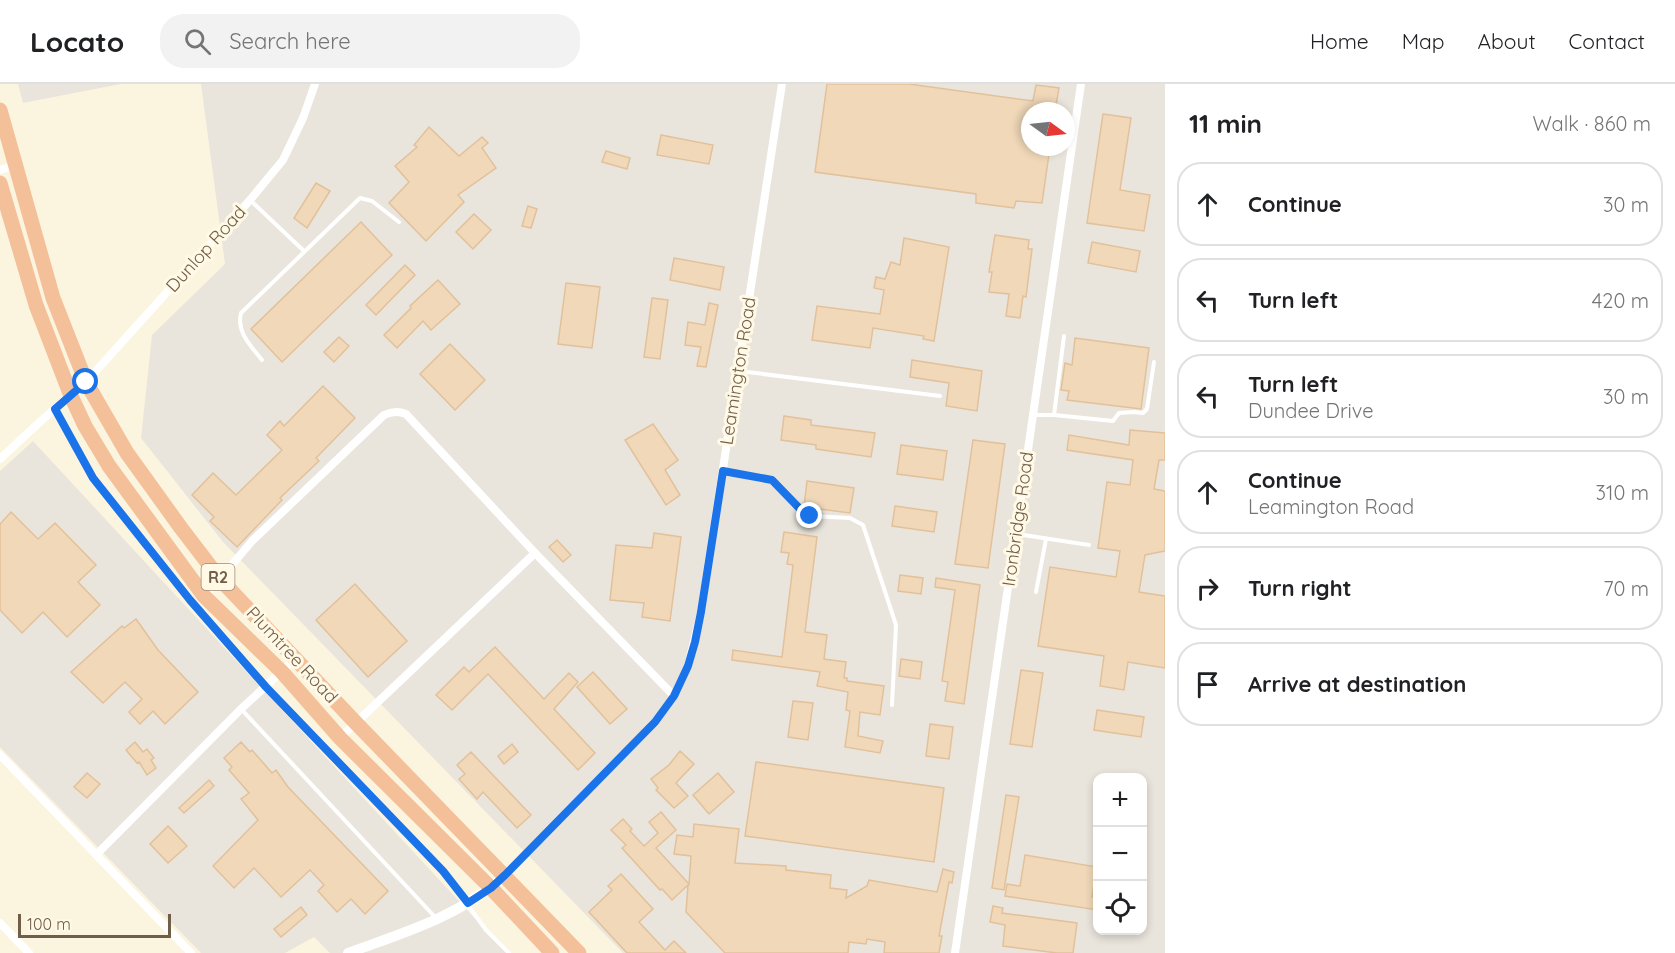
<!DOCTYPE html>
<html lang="en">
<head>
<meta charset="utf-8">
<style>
  body { margin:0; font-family:Quicksand,sans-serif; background:#f2f2f2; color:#202124 }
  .controls { position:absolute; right:18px; bottom:18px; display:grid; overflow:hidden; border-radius:12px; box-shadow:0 3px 9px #0003 }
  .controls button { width:54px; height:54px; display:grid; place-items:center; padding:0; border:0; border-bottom:2px solid #e0e0e0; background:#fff; color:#202124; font:30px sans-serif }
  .compass { position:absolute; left:1021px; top:18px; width:54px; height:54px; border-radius:50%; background:#fff; box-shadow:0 3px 9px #0003; rotate:105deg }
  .scale { position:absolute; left:18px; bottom:15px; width:153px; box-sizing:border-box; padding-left:6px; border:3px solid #715e49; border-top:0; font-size:16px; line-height:21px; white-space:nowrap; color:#715e49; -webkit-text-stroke:4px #fff9e6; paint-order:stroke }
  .stop { position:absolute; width:18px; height:18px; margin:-14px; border:4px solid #1a73e8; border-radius:50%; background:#fff }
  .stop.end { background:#1a73e8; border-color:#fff; box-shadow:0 2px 6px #0008 }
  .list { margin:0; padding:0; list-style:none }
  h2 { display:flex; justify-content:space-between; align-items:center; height:78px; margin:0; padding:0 24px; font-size:26px }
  h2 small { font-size:20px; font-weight:400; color:#757577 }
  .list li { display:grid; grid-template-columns:39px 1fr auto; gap:18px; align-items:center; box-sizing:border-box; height:84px; margin:0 12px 12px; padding:0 12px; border:2px solid #e0e0e0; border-radius:24px }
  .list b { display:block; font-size:22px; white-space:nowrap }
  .list p { margin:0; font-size:20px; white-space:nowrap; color:#757577 }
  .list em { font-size:20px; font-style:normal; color:#757577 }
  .icon { flex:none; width:33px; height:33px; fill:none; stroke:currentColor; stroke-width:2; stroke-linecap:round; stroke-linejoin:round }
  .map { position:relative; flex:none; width:1165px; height:869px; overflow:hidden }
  header { display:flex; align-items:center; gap:36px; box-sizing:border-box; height:84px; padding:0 30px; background:#fff; border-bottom:2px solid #e0e0e0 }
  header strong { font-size:28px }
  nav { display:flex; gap:33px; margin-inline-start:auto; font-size:21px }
  .search { width:420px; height:54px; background:#f2f2f2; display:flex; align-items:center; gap:15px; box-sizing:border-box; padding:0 21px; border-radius:24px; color:#757577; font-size:22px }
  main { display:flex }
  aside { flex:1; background:#fff }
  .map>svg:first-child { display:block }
  .industrial { fill:#eae5dc; fill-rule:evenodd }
  .building { fill:#f0d8b9; stroke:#e2c19a; stroke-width:1.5 }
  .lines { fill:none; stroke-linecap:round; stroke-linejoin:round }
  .lane { stroke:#fff; stroke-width:4 }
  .street { stroke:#fff; stroke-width:8 }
  .secondary { stroke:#fff; stroke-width:10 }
  .highway { stroke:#f4c099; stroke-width:15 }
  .route { stroke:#1a73e8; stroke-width:8 }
  .labels { text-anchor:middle; stroke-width:6; stroke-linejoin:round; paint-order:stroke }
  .shield { fill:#fff9e6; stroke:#9c8c78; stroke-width:1.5 }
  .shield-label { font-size:16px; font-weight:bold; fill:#715e49 }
  .street-label { font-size:18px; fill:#715e49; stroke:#fff9e6 }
</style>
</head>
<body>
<header>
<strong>Locato</strong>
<div class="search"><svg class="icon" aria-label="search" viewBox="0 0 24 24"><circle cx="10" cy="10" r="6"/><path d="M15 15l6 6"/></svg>Search here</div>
<nav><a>Home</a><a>Map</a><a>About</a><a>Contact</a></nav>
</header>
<main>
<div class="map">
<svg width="1165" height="869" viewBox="0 0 1165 869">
  <rect width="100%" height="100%" fill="#fbf5e0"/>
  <g class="industrial">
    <path d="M18 0H121L23 19Z"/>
    <path d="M201 0H1165V869H623L223 458 141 354 152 251 225 180ZM1030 27H1066V63H1030ZM1098 694H1142V846H1098Z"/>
    <path d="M33 357 507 869H330L314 853 285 869H201L0 663V387Z"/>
  </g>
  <g class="building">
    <path d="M827 0H909L1033 17 1036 1 1059 4 1055 27H1030V63H1050L1042 119 1016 117 1014 124 976 119V110L815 88Z"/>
    <path d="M1103 30 1131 34 1120 106 1150 111 1144 147 1087 139Z"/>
    <path d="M429 43 459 72 482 53 488 59 482 64 496 84 458 111 464 118 426 157 389 119 409 98 395 82 417 63 414 61Z"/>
    <path d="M661 51 713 61 709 80 657 71Z"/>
    <path d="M606 67 630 74 627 85 602 78Z"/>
    <path d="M316 99 330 107 307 144 294 134Z"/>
    <path d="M528 122 537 125 531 144 522 142Z"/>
    <path d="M474 130 491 146 473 165 456 148Z"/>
    <path d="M361 138 392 171 282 278 251 245Z"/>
    <path d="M995 151 1029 156 1028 165H1032L1026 213 1023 212 1020 234 1006 232 1009 210 989 208 992 188H989Z"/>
    <path d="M904 154 949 163 934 257 923 255 924 252 873 244 870 264 812 256 817 222 880 230 884 206 874 204 876 193 885 195 891 178 900 181Z"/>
    <path d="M1092 158 1140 167 1136 188 1088 179Z"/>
    <path d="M674 174 724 183 720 206 670 196Z"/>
    <path d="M405 181 415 191 376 231 366 221Z"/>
    <path d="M438 196 460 220 431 246 423 237 397 264 384 251 411 224 410 222Z"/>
    <path d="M566 199 600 203 592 264 558 260Z"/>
    <path d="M652 214 668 216 660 275 644 273Z"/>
    <path d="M709 219 718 221 706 283 697 282 701 263 685 261 688 238 705 241Z"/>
    <path d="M339 253 349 262 334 278 324 268Z"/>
    <path d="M1075 254 1149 264 1141 325 1067 316 1069 307 1061 306 1065 279 1072 281Z"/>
    <path d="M450 260 485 296 455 326 420 290Z"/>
    <path d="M912 276 982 287 977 327 946 322 949 299 910 293Z"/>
    <path d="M323 302 355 334 316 374 319 377 280 414 282 416 237 463 210 437 214 433 192 411 213 389 236 411 282 366 267 351 280 337 284 342Z"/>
    <path d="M784 332 811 336V341L875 349 871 373 816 365V361L781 356Z"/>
    <path d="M653 340 678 376 665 386 680 411 666 421 625 356Z"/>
    <path d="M1130 346 1165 349V376H1159L1154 405 1165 407V467L1145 471 1139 508 1165 512V584L1128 578 1124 606 1100 602 1104 572 1038 562 1050 483 1116 493 1120 467 1098 464 1107 398 1130 401 1133 376 1067 366 1069 351 1129 361Z"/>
    <path d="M973 356 1005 360 988 484 955 480Z"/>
    <path d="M901 361 947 367 943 396 897 390Z"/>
    <path d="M807 397 854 404 850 429 804 423Z"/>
    <path d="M895 422 937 428 934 448 892 442Z"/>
    <path d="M11 428 38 455 55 439 96 481 78 498 100 521 67 553 43 528 22 549 0 526V440Z"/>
    <path d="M784 448 817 453 805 548 827 551 824 575 846 578 844 594H847V597L884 602 880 631 860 628 858 652 883 657 880 669 845 663 850 627 846 626 848 608 817 602 820 588 732 576 733 566 782 573 793 481 787 480 789 469 781 468Z"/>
    <path d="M654 449 681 453 670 537 642 533 644 519 610 516 616 461 652 464Z"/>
    <path d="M557 456 571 471 563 478 549 463Z"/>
    <path d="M900 491 923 494 921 510 898 507Z"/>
    <path d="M936 494 980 501 964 620 945 617 948 598 942 597 955 506 935 503Z"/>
    <path d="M355 500 407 557 368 593 316 536Z"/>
    <path d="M136 535 158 566 198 608 165 640 153 627 140 640 129 628 142 615 125 598 103 619 71 588 122 542 124 544Z"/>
    <path d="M495 563 544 615 569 589 578 598 554 625 595 669 578 686 488 590 452 626 436 611 464 583 469 588Z"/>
    <path d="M901 575 922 578 920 595 899 592Z"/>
    <path d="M1021 586 1043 589 1032 663 1010 660Z"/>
    <path d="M593 588 627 625 610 640 577 603Z"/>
    <path d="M793 617 813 619 808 656 788 653Z"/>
    <path d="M1097 626 1144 633 1141 653 1094 646Z"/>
    <path d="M930 640 953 643 949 675 926 672Z"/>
    <path d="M135 658 143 668 147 665 154 674 151 676 156 684 147 691 139 678 137 679 126 666Z"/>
    <path d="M241 658 250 668 252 666 272 689 276 686 288 703 388 807 365 830 351 815 337 828 318 807 324 801 310 786 281 813 254 784 234 804 213 782 258 736 241 715 249 709 229 686 232 683 224 674Z"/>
    <path d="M512 660 518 668 504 680 498 672Z"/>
    <path d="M680 667 694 680 676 699 688 712 674 724 656 706 658 704 651 695 669 681Z"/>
    <path d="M471 668 531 731 517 744 483 708 477 715 459 695 465 690 457 681Z"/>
    <path d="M756 678 944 704 934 778 745 752Z"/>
    <path d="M87 689 100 700 87 714 74 703Z"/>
    <path d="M718 689 734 708 709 730 693 711Z"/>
    <path d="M209 696 214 702 184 729 179 724Z"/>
    <path d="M1006 711 1019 713 1004 806 992 804Z"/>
    <path d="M661 728 676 746 656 764 689 800 691 772 674 770 677 751 693 753 694 740 739 745 735 779 786 782V786L831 791 830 804 847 806 846 814 867 802 869 796 937 808 943 785 954 788 952 799 949 798 939 852H942L939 869H884L885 858 867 855 866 860 849 858 848 869H725L686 828 688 801 672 816 662 805 660 806 622 764 626 761 611 746 623 735 632 745 630 747 644 762 658 749 649 738Z"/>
    <path d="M168 742 187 762 168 779 150 760Z"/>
    <path d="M1025 771 1097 783 1092 813H1098V826L1005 812 1007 800 1020 802Z"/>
    <path d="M621 790 653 825 639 838 665 866 674 857 686 869H627L589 828 612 806 608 802Z"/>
    <path d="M993 822 1003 824 1002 829 1077 839 1073 869H1057L1003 862 1005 841 990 838Z"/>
    <path d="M301 823 307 831 281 853 274 845Z"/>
  </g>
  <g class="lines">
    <g class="lane">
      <path d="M250 116 304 167"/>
      <path d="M262 276C251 262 236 248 241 229L360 114 372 117 399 138"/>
      <path d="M739 287 940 312"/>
      <path d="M55 326 94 394 190 516 266 603 443 787 486 846 509 869"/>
      <path d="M1034 331H1054L1064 252"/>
      <path d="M1054 331 1113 337 1119 329 1134 328 1143 329 1147 325 1154 278"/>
      <path d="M724 387 772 396 803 428 810 432 850 434 863 441 896 541 892 621"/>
      <path d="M1017 450 1089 461"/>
      <path d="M1036 508 1046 455"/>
      <path d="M242 626 435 833"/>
    </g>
    <g class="street">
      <path d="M0 86 15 81"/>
      <path d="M0 375 42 336 86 298 250 116 283 76 303 34 315 0"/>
      <path d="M204 512 220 495 252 457 384 331C392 327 399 327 406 330L535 469 674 612"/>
      <path d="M340 654 535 469"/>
      <path d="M0 671 191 869"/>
      <path d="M97 770 241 625 296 574"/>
      <path d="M505 791 655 638 674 612 688 582 701 528 782 0"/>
      <path d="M0 839 29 869"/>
      <path d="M955 869 1081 0"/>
    </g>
    <path class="secondary" d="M348 869C403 849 461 832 505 791"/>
    <g class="highway">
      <path d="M0 26 53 214 86 298 127 369 181 444 220 495 355 638 579 869"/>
      <path d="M0 99 36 221 71 312 85 342 109 382 204 512 282 588 340 654 491 804 552 869"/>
    </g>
  </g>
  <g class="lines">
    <path class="route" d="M86 298 55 325 93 394 190 516 266 603 443 787 468 819 491 804 505 791 655 638 674 612 688 582 695 558 701 528 723 387 772 396 803 428 810 432"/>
  </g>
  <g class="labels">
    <rect class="shield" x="201.5" y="480" width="33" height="26" rx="4.5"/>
    <g class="shield-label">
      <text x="218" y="499">R2</text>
    </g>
    <g class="street-label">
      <text transform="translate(206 165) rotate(-48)" y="6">Dunlop Road</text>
      <text transform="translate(738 287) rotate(-81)" y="6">Leamington Road</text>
      <text transform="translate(1018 435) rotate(-82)" y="6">Ironbridge Road</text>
      <text transform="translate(292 571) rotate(47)" y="6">Plumtree Road</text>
    </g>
  </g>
</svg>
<div class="controls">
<button>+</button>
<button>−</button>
<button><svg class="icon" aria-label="locate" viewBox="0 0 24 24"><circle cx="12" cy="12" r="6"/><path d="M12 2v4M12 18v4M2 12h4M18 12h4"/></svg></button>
</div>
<svg class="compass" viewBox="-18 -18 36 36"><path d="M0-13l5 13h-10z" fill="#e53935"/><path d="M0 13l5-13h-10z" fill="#757577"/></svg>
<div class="scale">100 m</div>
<div class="stop" style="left:86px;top:298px"></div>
<div class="stop end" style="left:810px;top:432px"></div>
</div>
<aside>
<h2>11 min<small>Walk · 860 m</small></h2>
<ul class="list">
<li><svg class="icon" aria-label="ahead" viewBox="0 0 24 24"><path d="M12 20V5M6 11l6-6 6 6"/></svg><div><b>Continue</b></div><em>30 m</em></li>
<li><svg class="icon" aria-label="left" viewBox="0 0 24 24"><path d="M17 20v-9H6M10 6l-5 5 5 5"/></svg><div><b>Turn left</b></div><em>420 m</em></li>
<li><svg class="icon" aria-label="left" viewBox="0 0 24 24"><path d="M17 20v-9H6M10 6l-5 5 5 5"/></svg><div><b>Turn left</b><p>Dundee Drive</p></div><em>30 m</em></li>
<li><svg class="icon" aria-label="ahead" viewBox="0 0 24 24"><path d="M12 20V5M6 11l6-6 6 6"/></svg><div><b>Continue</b><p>Leamington Road</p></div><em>310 m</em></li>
<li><svg class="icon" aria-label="right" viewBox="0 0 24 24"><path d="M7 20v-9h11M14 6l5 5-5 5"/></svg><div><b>Turn right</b></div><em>70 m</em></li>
<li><svg class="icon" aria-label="arrive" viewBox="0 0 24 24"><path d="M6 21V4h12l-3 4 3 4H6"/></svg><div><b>Arrive at destination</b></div></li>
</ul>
</aside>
</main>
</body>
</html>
